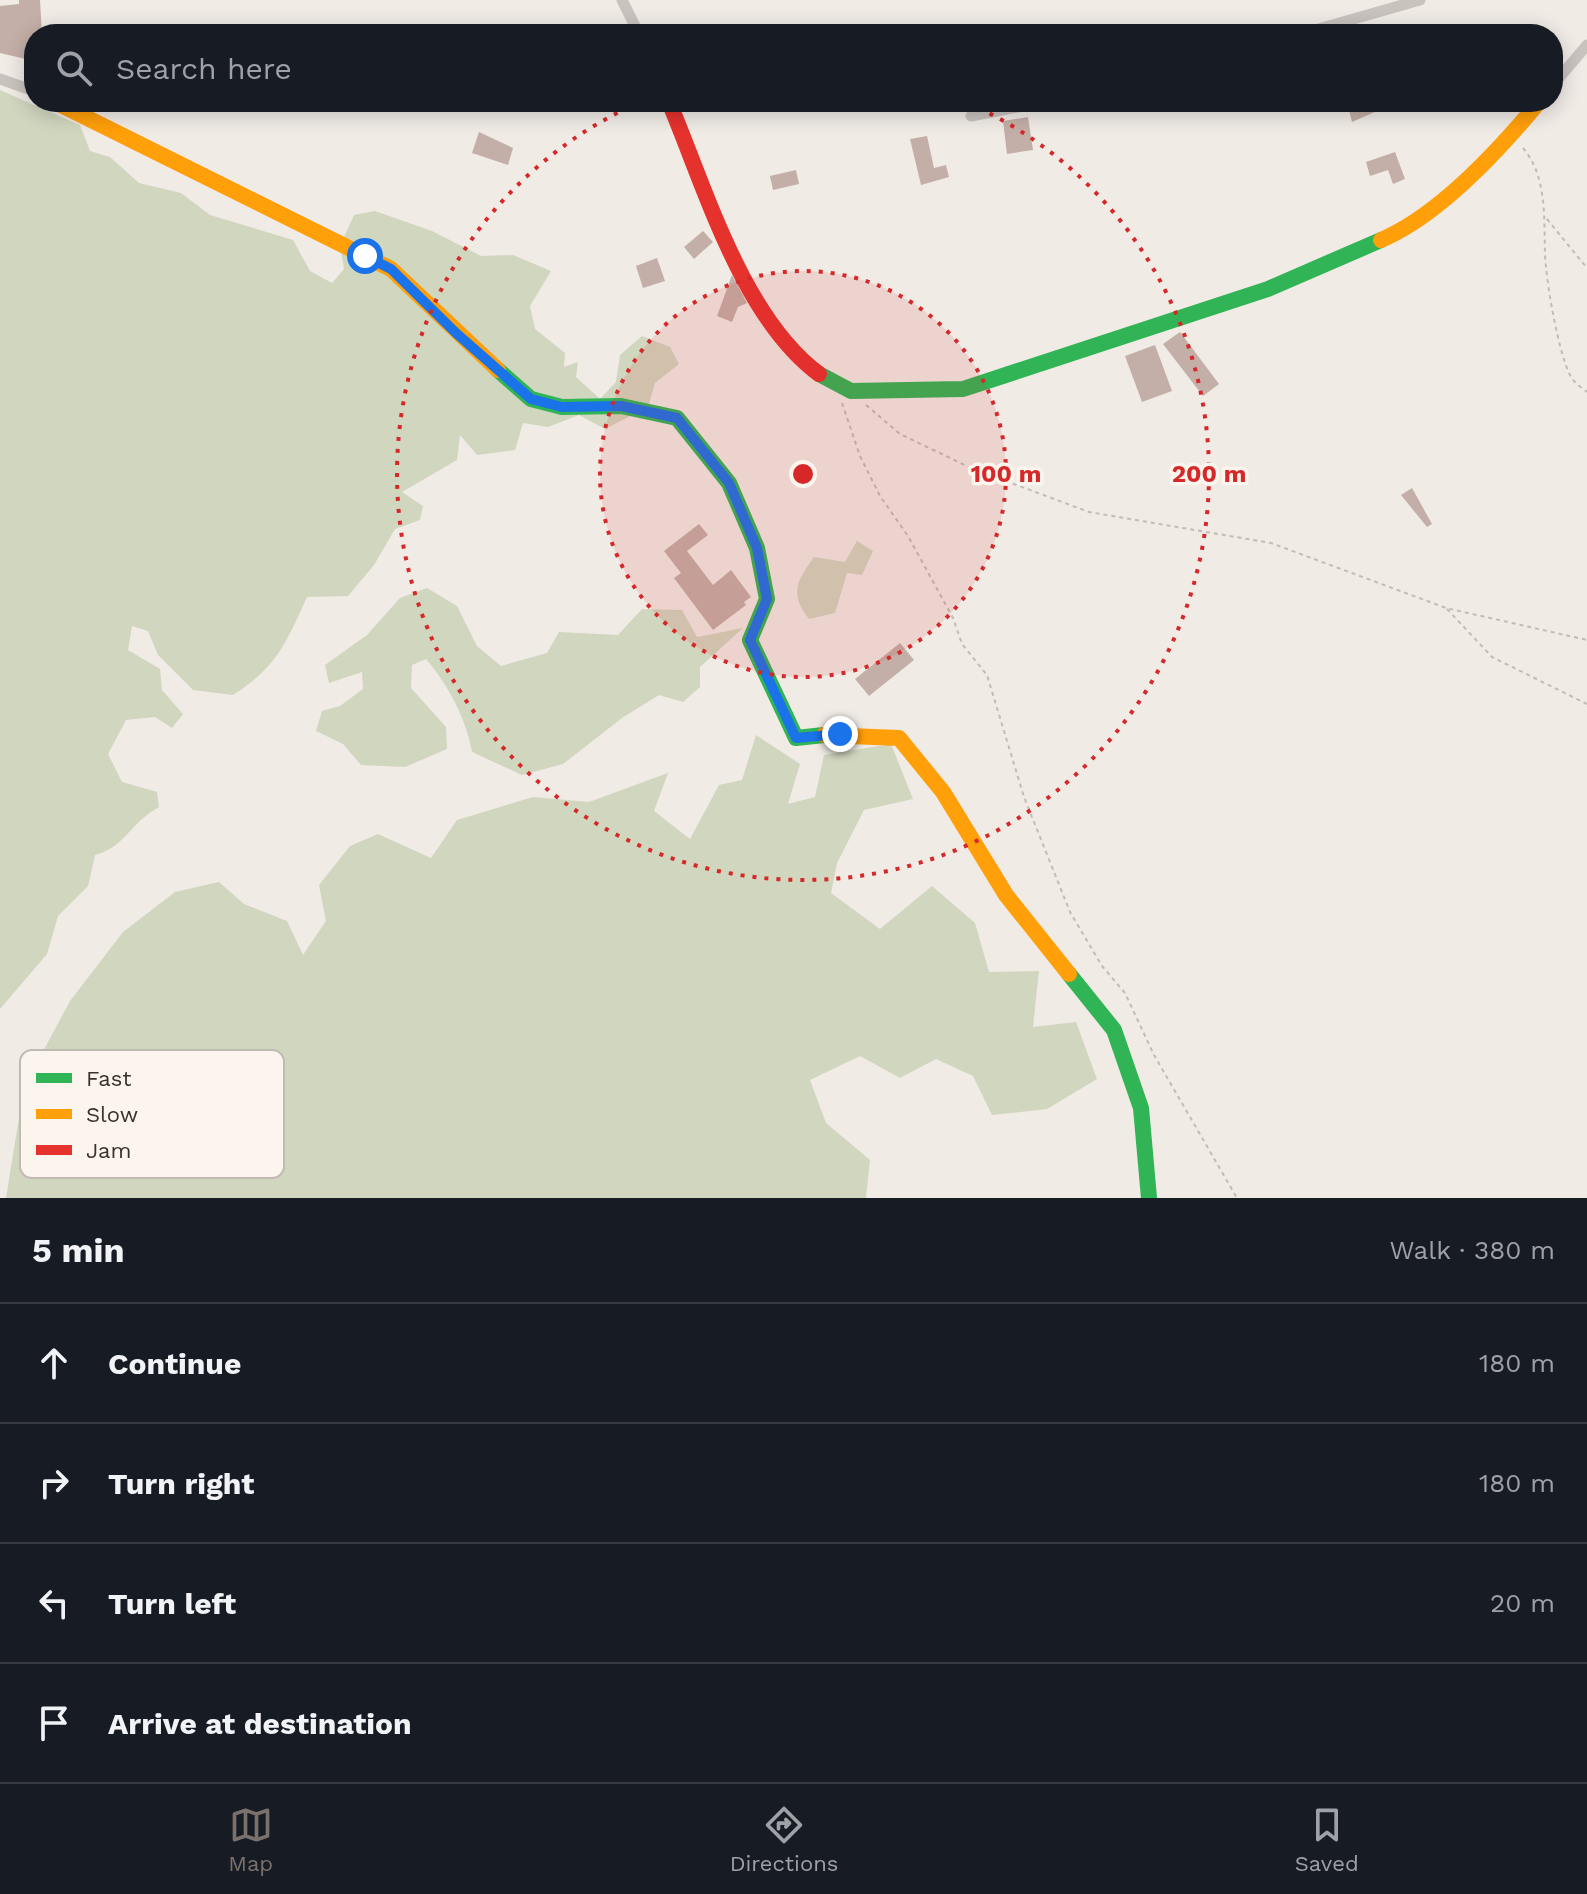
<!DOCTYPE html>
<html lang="en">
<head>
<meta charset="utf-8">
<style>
  body { margin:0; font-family:"Work Sans",sans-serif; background:#242831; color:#f1f3f6 }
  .stop { position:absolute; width:24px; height:24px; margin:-18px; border:6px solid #1a73e8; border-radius:50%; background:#fff }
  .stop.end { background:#1a73e8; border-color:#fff; box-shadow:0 2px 8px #0008 }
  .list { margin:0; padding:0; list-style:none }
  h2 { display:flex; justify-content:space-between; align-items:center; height:104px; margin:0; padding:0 32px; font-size:34px }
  h2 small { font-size:26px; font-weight:400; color:#9ea1a6 }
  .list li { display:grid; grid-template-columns:52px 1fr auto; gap:24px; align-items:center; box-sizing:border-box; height:120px; padding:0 32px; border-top:2px solid #363941 }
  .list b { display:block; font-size:30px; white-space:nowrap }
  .list em { font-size:26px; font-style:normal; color:#9ea1a6 }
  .icon { flex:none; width:44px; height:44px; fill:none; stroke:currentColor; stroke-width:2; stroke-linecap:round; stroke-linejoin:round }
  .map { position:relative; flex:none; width:1587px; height:1198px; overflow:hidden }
  .search { position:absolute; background:#171b24; box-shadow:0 4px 20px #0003; left:24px; right:24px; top:24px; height:88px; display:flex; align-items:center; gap:20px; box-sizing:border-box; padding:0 28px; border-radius:32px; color:#9ea1a6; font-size:30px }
  .sheet { height:584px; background:#171b24 }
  nav { display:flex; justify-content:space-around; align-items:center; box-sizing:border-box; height:112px; border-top:2px solid #363941; background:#171b24; font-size:22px; color:#9ea1a6 }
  nav a { display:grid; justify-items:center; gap:4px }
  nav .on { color:#7a716c }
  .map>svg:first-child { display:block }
  .green { fill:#d1d6bf }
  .building { fill:#c3afa7 }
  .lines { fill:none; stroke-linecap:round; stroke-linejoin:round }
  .path { stroke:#c2bbb6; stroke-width:2; stroke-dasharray:4 4; stroke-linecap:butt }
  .street { stroke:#c9c3be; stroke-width:11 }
  .fast { stroke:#30b455; stroke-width:16 }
  .slow { stroke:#ff9f0a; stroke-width:16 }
  .jam { stroke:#e5322d; stroke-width:16 }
  .route { stroke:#1a73e8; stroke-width:10 }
  .ring { fill:none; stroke:#d62828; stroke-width:4; stroke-dasharray:4 8 }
  .key { fill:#fbf5ee; stroke:#c1bab4; stroke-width:2 }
  .key-label { font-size:22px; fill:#3b302b }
  .centre { fill:#d62828; stroke:#fbf5ee; stroke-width:4 }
  .ring-label { font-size:24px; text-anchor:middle; font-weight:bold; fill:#d62828; stroke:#fbf5ee; stroke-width:7; stroke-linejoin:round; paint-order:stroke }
</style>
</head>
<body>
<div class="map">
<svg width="1587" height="1198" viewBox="0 0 1587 1198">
  <rect width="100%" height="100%" fill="#f0ebe5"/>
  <g class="green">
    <path d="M0 90 80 125 90 151 110 157 139 183 181 193 210 215 293 240 310 271 332 283 344 269 340 246 354 215 375 211 432 231 481 256 513 255 551 271 530 306 535 329 565 353 564 367 578 362 576 377 600 399 616 382 620 355 642 336 670 347 679 364 655 383 648 407 605 429 579 415 548 427 523 423 515 450 477 455 460 435 457 460 402 492 423 506 420 520 395 529 374 565 348 596 307 597C286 643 277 667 233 695L193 690 158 655 148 631 132 626 128 650 160 669 162 690 183 714 172 728 155 717 126 720 108 754 122 782 157 792 159 807C131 822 124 848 95 855L88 886 58 916 47 954 0 1009Z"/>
    <path d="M857 541 873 551 862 575 847 573 835 613 809 619C789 593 797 581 814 557L845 562Z"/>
    <path d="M427 588 457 606 477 646 501 666 547 653 559 632 618 635 642 609 682 610 697 637 743 628 700 667V687L683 702 659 695 622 718 563 764 522 775 472 752C466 718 448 685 426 659L412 665 411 688 446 727 447 749 405 767 361 765 343 744 316 731 322 711 340 706 363 689 362 672 329 683 325 665 367 635 400 598Z"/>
    <path d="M756 735 800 764 788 804 815 797 824 755 891 744 913 799 864 810 837 863 831 893 880 929 932 886 975 923 989 972 1039 971 1033 1027 1076 1022 1097 1079 1047 1109 992 1115 973 1076 936 1059 900 1078 860 1056 810 1080 826 1123 870 1160 866 1198H6L24 1087 70 1001 123 932 175 892 219 882 244 904 287 921 303 955 326 921 319 885 350 846 378 834 431 858 457 820 533 797 589 802 668 773 654 811 690 839 719 785 742 780Z"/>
  </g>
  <g class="building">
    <path d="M19 0H40L42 34H34V61L0 53V6L19 4Z"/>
    <path d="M1364 102H1395V103L1352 122 1349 110Z"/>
    <path d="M1028 117 1033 150 1007 154 1003 121Z"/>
    <path d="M479 132 513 148 508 165 472 153Z"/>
    <path d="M927 136 934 168 946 165 949 177 921 185 910 139Z"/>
    <path d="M1395 152 1405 179 1393 184 1388 170 1370 176 1366 162Z"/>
    <path d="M796 170 799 184 773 190 770 176Z"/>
    <path d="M703 231 713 242 694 259 684 247Z"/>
    <path d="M657 258 665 281 643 288 636 266Z"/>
    <path d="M732 275 747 303 738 307 732 322 717 316Z"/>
    <path d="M1180 332 1219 384 1203 396 1163 344Z"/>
    <path d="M1155 345 1172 391 1142 402 1125 356Z"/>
    <path d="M1412 488 1432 524 1427 527 1401 495Z"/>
    <path d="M699 524 708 535 687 551 713 585 731 570 751 597 744 602 746 605 713 630 674 578 681 573 664 551Z"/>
    <path d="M900 643 914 660 869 696 855 679Z"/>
  </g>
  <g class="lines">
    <g class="path">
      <path d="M1523 148C1547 176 1544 218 1545 254 1546 281 1558 351 1570 375 1573 382 1581 387 1587 392"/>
      <path d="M1547 219 1587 268"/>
      <path d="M842 403 860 456 880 496 908 536 953 618 962 644 987 675 1024 797 1070 912 1102 966 1125 993 1154 1055 1237 1198"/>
      <path d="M866 405 900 434 971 468 1089 512 1271 543 1446 608 1587 640"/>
      <path d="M1447 609 1492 657 1587 704"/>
    </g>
    <g class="street">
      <path d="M622 0 639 34"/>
      <path d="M1301 34 1420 0"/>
      <path d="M0 79 34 91"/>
      <path d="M1553 85 1587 45"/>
      <path d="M971 116 1044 102"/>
    </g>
    <g class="fast">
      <path d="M498 370 531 399 562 407 621 406 677 418 729 483 757 548 767 599 750 640 796 738 824 735"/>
      <path d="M819 374 851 391 963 389 1268 289 1381 240"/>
      <path d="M1069 974 1114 1030 1141 1108 1149 1198"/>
    </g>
    <g class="slow">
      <path d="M55 102 391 269 498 370"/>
      <path d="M1381 240C1438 216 1500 149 1539 102"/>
      <path d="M824 735 899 738 943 792 1006 895 1069 974"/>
    </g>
    <path class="jam" d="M669 102C705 187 742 317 819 374"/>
  </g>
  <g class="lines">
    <path class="route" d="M365 256 391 269 456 333 531 399 562 407 621 406 677 418 729 483 757 548 767 599 750 640 796 738 840 734"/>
  </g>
  <circle cx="803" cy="474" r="203" fill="#d62828" fill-opacity=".12"/>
  <g class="ring">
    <circle cx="803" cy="474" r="203"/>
    <path d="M968 103A406 406 0 1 1 638 103"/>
  </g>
  <rect x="20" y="1050" width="264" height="128" rx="12" class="key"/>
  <rect x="36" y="1073" width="36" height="10" fill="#30b455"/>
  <rect x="36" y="1109" width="36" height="10" fill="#ff9f0a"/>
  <rect x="36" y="1145" width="36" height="10" fill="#e5322d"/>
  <g class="key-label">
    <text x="86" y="1086">Fast</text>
    <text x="86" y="1122">Slow</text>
    <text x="86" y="1158">Jam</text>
  </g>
  <circle cx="803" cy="474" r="12" class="centre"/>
  <g class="ring-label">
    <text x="1006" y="482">100 m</text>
    <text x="1209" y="482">200 m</text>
  </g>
</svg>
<div class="stop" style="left:365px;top:256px"></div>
<div class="stop end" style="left:840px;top:734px"></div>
<div class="search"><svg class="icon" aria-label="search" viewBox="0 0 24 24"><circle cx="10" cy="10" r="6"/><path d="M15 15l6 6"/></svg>Search here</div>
</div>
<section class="sheet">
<h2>5 min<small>Walk · 380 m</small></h2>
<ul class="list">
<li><svg class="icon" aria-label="ahead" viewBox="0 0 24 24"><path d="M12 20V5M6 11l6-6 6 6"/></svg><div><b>Continue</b></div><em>180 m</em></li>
<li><svg class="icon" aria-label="right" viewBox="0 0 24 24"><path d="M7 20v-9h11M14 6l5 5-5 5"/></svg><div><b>Turn right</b></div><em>180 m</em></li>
<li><svg class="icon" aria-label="left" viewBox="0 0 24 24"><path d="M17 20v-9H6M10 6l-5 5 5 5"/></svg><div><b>Turn left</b></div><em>20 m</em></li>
<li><svg class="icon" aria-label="arrive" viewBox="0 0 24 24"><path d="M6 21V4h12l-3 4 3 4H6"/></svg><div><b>Arrive at destination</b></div></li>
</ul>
</section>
<nav>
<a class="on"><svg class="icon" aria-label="map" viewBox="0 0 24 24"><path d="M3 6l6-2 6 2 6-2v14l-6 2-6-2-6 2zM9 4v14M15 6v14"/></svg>Map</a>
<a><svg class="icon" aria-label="directions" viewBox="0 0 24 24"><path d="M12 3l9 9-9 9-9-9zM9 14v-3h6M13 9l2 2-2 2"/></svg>Directions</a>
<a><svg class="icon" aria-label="saved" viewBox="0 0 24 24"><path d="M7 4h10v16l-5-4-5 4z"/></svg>Saved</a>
</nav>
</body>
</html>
